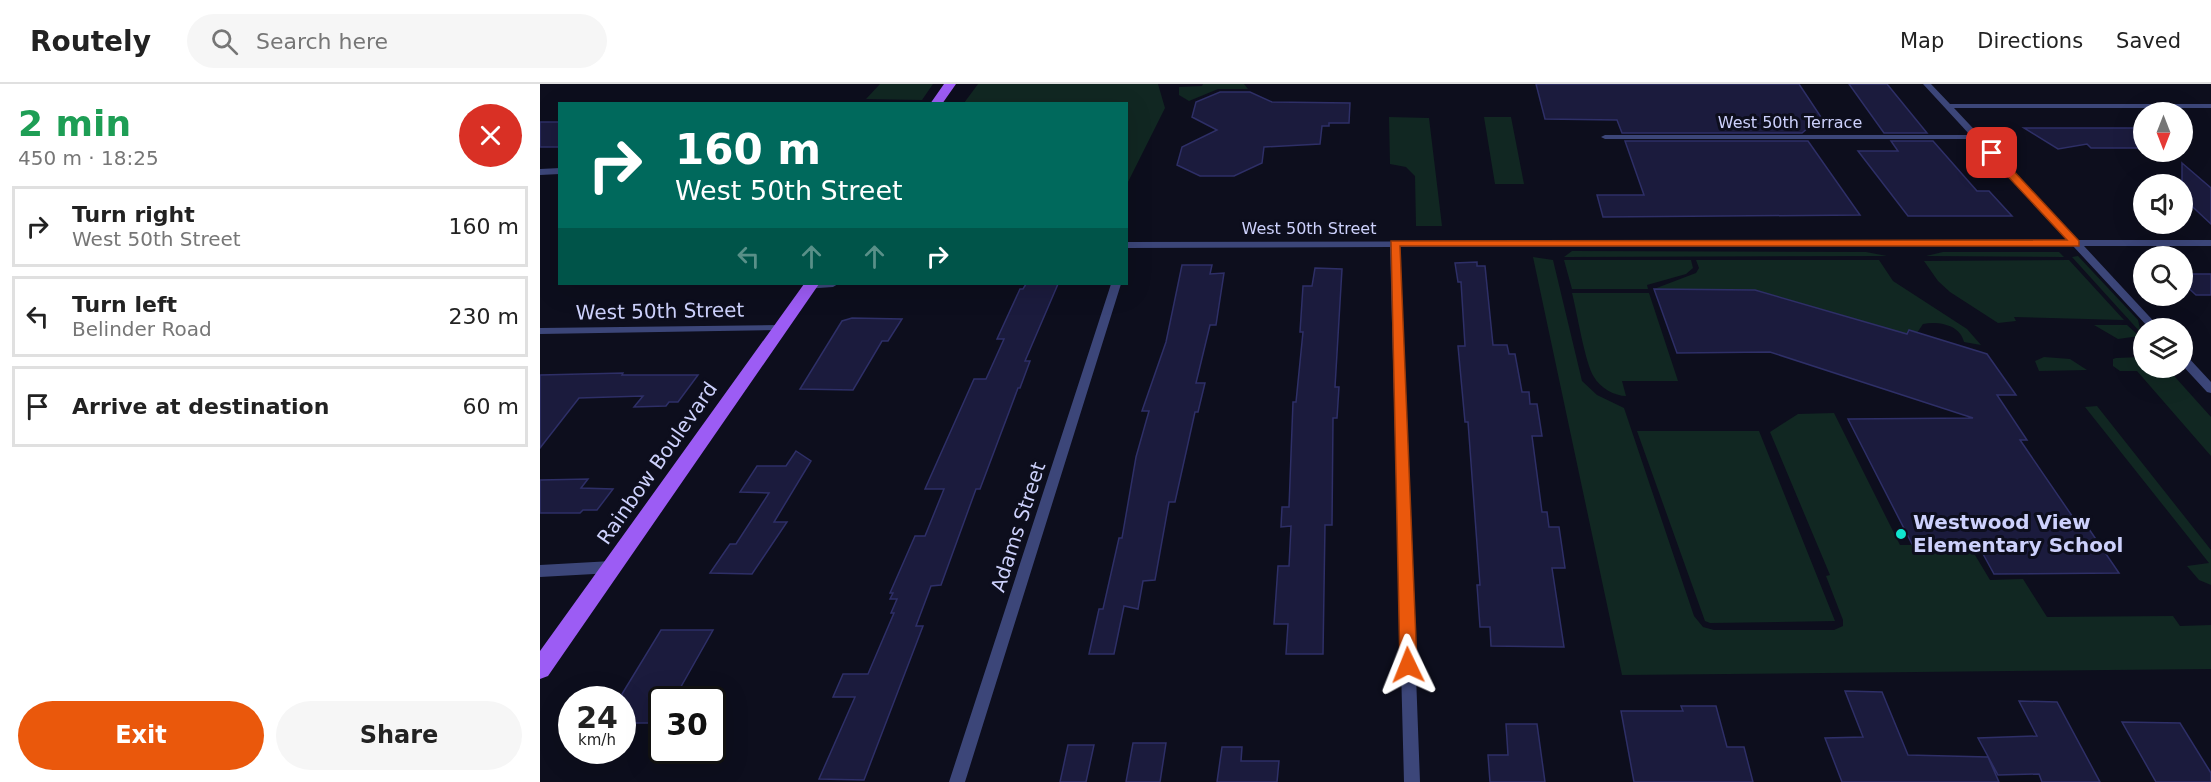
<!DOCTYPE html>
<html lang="en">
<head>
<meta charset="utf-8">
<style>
  body { margin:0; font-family:"DejaVu Sans",sans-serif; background:#f6f6f6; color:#222; height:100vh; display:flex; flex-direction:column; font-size:22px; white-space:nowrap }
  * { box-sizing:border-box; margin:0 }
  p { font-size:20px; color:#767676 }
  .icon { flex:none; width:33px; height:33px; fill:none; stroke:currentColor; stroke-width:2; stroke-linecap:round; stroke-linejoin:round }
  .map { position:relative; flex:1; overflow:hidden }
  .panel { display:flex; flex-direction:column; background:#fff; width:540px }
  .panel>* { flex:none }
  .banner { position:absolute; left:18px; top:18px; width:570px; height:183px; border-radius:0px; box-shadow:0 6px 24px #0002; background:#00695c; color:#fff; overflow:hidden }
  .needle { width:39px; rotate:180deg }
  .tools { position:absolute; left:1593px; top:18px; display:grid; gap:12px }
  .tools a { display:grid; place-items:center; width:60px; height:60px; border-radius:50%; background:#fff; box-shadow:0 6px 24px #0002; font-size:30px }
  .speed { position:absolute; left:18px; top:602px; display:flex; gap:12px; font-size:30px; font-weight:700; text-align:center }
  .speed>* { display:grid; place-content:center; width:78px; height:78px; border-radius:50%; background:#fff; box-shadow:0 6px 24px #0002; line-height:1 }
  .speed small { font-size:15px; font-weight:400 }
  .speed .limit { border:3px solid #111; border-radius:9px; background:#fff; color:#111 }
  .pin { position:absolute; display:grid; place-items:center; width:51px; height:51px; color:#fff; margin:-26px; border-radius:12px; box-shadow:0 3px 9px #0006 }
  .me { position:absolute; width:66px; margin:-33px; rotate:358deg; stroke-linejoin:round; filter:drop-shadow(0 0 4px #0008) }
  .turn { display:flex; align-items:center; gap:21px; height:126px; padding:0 18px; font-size:27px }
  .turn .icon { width:78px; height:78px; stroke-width:2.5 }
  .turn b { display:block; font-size:42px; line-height:51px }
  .lanes { display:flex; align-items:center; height:57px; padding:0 18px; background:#0003; justify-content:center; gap:30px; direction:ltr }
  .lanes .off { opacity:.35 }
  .round { display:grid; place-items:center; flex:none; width:63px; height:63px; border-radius:32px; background:#f6f6f6 }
  .overview { display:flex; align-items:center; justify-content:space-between; height:102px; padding:0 18px }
  h1 { font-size:36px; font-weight:600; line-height:45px; color:#1e9e55 }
  .action { display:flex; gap:12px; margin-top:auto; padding:12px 18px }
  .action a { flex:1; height:69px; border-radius:36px; background:#ea580c; color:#fff; font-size:24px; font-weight:600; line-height:69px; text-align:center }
  .action a+a { background:#f6f6f6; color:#222 }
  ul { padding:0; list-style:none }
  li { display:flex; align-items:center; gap:18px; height:81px; margin:0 12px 9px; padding:0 6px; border:3px solid #e0e0e0; border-radius:0px }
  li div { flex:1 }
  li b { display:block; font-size:22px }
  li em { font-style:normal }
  header { display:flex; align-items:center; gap:36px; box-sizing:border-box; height:84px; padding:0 30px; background:#fff; border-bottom:2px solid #e0e0e0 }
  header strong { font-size:28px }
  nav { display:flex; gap:33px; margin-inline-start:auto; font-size:21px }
  .search { width:420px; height:54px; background:#f6f6f6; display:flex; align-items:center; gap:15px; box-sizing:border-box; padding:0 21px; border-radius:33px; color:#767676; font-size:22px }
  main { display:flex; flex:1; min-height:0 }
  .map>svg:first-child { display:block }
  .green { fill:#112722 }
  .building { fill:#1b1b3d; stroke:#2e2f67; stroke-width:1.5 }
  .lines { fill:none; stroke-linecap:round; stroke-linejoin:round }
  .street { fill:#3c4679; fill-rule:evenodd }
  .primary { fill:#9c5cf4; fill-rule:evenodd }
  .route { fill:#ea580c; stroke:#983908; stroke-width:1.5 }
  .poi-dot { fill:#10e5cf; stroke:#0d0e1d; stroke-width:2 }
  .labels { text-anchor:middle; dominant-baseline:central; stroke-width:6; stroke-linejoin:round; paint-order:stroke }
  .far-street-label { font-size:16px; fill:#cdd1fc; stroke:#0d0e1d }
  .street-label { font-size:20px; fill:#cdd1fc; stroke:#0d0e1d }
  .poi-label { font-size:20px; font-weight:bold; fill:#cdd1fc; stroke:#0d0e1d; text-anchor:start }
</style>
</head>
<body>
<header>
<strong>Routely</strong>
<div class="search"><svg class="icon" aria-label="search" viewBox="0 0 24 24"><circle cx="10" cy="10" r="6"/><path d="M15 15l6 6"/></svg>Search here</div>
<nav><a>Map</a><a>Directions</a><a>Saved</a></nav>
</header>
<main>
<section class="panel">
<div class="overview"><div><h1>2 min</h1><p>450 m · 18:25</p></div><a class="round" style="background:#d93025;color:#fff"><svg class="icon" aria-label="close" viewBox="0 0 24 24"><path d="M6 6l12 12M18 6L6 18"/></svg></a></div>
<ul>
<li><svg class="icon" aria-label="right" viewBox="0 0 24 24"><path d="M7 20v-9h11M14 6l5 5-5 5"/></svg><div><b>Turn right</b><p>West 50th Street</p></div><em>160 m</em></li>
<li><svg class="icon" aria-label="left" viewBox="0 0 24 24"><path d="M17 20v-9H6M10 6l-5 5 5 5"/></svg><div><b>Turn left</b><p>Belinder Road</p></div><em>230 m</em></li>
<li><svg class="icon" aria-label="arrive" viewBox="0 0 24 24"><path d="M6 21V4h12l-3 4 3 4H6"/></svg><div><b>Arrive at destination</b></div><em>60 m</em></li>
</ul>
<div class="action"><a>Exit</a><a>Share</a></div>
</section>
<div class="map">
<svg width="1671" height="698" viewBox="0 0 1671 698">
  <rect width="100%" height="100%" fill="#0d0e1d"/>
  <path class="green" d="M 340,0 L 393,0 L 382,16 L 326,15 Z
    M 438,0 L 618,0 L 625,24 L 587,100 L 586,20 L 424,19 Z
    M 663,0 L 704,0 L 708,5 L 678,5 L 649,17 L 639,11 L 639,3 L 662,2 Z
    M 849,33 L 889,34 L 902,142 L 876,142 L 875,92 L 866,83 L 850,80 Z
    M 944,33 L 971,33 L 984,100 L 955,100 Z
    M 1032,167 L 1326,168 L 1347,172 L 1024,173 Z
    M 1403,168 L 1519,168 L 1524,173 L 1386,172 Z
    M 1538,172 L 1598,236 L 1601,249 L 1532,173 Z
    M 993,173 L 1013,176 L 1042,297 L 1057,311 L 1084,324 L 1154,532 L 1163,543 L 1174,546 L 1294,546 L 1303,542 L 1303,536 L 1286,492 L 1290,491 L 1230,348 L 1258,330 L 1294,329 L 1360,461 L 1429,461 L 1450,496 L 1483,495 L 1507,533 L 1633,532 L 1640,542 L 1671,541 L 1671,585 L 1082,591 Z
    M 1024,176 L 1151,176 L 1153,184 L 1146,190 L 1107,201 L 1108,205 L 1032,205 Z
    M 1156,176 L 1339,176 L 1353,197 L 1427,245 L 1441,261 L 1424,258 C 1420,241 1399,237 1383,240 L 1377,249 L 1367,250 L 1215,206 L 1114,205 L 1156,189 L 1159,184 Z
    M 1529,176 L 1584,236 L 1474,233 L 1476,237 L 1458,239 L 1410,208 L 1398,197 L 1384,177 Z
    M 1032,209 L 1109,209 L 1138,297 L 1082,297 L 1086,312 C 1075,312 1060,304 1054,293 C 1045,279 1037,228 1032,209 Z
    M 1554,241 L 1587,241 L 1599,252 L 1578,255 Z
    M 1504,273 L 1530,275 L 1547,286 L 1499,287 L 1495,277 Z
    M 1603,273 L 1604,284 L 1627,284 L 1671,333 L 1671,372 L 1597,287 L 1580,287 L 1573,282 L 1573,275 L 1576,274 Z
    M 1557,322 L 1671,466 L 1671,501 L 1659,496 L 1647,482 L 1669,479 L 1545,323 Z
    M 1097,347 L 1219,347 L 1295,537 L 1170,539 L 1165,537 Z"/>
  <path class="building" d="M 996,0 L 1259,0 L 1281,33 L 1262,49 L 1082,49 L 1077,36 L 1005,35 Z
    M 1309,0 L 1347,0 L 1387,49 L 1344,49 Z
    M 680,8 L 710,8 L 732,18 L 810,19 L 809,39 L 789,39 L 789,42 L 782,42 L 780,60 L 724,63 L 722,79 L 694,92 L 660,92 L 637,81 L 642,63 L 677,46 L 652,33 L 656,18 Z
    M 0,38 L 20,38 L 20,63 L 0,63 Z
    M 1484,44 L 1604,44 L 1604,64 L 1551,64 L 1547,60 L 1518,65 Z
    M 1085,57 L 1268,57 L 1320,131 L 1063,133 L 1057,111 L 1104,111 Z
    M 1351,57 L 1393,57 L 1437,107 L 1449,107 L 1472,132 L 1368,132 L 1318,67 L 1358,67 Z
    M 1642,79 L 1671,104 L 1671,140 L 1642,113 Z
    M 937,178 L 937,182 L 945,182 L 953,261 L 967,261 L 969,270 L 975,270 L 982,308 L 989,308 L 990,320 L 997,320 L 1002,352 L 992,352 L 1002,428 L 1007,428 L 1009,443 L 1019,443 L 1025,484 L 1012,484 L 1024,563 L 951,562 L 950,543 L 940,543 L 937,501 L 940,501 L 928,338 L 925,338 L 918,262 L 925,262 L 921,198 L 918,198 L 915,179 Z
    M 642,181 L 672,181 L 670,190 L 684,189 L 676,241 L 670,241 L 656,299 L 665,299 L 658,328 L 655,328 L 635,418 L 629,418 L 615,496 L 603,497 L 598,525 L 584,522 L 574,570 L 549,570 L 559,525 L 563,525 L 579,454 L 582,454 L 596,373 L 609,327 L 602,327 L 626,258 Z
    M 775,184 L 802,185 L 795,303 L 799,303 L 797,334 L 793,334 L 792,441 L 785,441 L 783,570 L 746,570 L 748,540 L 734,540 L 738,482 L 749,482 L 751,442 L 741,443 L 742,423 L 749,423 L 753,318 L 756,318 L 763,248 L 760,248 L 763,202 L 772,202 Z
    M 1642,190 L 1671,190 L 1671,211 L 1656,211 L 1642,198 Z
    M 486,200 L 518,200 L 485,277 L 490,277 L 480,304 L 478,304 L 440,405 L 436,405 L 401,501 L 391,502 L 376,542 L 383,542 L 324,696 L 279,695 L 315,613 L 293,613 L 303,590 L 328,590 L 354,529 L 351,529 L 357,515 L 350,515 L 353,509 L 350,509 L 375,452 L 385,452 L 404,405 L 385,405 L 434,295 L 446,295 L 464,255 L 457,255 L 480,205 L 483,205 Z
    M 1114,205 L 1215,206 L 1367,250 L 1369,246 L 1447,270 L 1476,311 L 1457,311 L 1487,356 L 1480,356 L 1541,445 L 1549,445 L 1579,489 L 1454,490 L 1437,459 L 1372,460 L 1308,335 L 1433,334 L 1230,268 L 1137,269 Z
    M 312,234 L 362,235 L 348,257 L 342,257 L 313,306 L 260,305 L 302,237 Z
    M 83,289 L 82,291 L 158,291 L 138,318 L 129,318 L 126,322 L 94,323 L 103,312 L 39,314 L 0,364 L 0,291 Z
    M 256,367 L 271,377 L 234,438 L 247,438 L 212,490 L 170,489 L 190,460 L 196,460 L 229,409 L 200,408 L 217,382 L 246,382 Z
    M 48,395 L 41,404 L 73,405 L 57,426 L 43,426 L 40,429 L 0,429 L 0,396 Z
    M 121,546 L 173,546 L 134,615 L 122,615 L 122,639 L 82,639 L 82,610 Z
    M 1305,607 L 1342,608 L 1368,671 L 1448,673 L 1459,698 L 1302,698 L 1285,654 L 1323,653 Z
    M 1479,617 L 1517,618 L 1560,698 L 1502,698 L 1499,690 L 1458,691 L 1438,654 L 1497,652 Z
    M 1141,622 L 1176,622 L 1187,663 L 1204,663 L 1213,698 L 1094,698 L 1081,627 L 1143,627 Z
    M 1582,638 L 1640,639 L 1671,689 L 1671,698 L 1616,698 Z
    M 966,640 L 997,640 L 1005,698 L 950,698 L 948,671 L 968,671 Z
    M 593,659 L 626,659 L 620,698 L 586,698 Z
    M 528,661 L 554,661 L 546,698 L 520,698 Z
    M 682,663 L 702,663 L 701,677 L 739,677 L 737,698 L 677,698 Z"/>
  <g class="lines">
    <path class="street" d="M 1383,0 L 1391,0 L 1410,20 L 1671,20 L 1671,24 L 1414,24 L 1538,156 L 1671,156 L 1671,162 L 1544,162 L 1620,244 L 1609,244 L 1533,162 L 860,163 L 880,698 L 864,698 L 850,163 L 586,164 L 586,158 L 1528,156 L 1434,55 L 1065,55 L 1061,53 L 1065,51 L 1430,51 Z
      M 20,84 L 20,90 L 0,91 L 0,85 Z
      M 268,200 L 298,200 L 293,203 L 264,205 L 264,201 Z
      M 571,200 L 581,200 L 425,698 L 409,698 Z
      M 240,241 L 245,244 L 244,246 L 0,250 L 0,244 Z
      M 1642,270 L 1646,271 L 1671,298 L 1671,309 L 1667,308 L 1642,281 Z
      M 72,477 L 77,479 L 79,483 L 77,487 L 72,489 L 0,493 L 0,481 Z"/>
    <path class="primary" d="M 404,0 L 416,0 L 402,20 L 390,20 Z
      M 264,200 L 279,200 L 8,592 L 0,595 L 0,567 Z"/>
  </g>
  <path class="route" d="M 1448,67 L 1455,67 L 1539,157 L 1539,162 L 860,162 L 877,581 L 874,586 L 868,588 L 862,586 L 860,581 L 851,157 L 1527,156 L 1448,71 Z"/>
  <circle class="poi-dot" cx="1361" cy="450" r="6"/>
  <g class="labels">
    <g class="far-street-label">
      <text x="1250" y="38">West 50th Terrace</text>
      <text x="769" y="144">West 50th Street</text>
    </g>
    <g class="street-label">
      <text transform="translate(120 227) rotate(-1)">West 50th Street</text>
      <text transform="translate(117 379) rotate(-55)">Rainbow Boulevard</text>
      <text transform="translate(478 443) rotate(-72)">Adams Street</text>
    </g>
    <g class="poi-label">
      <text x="1373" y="438">Westwood View<tspan x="1373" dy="23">Elementary School</tspan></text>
    </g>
  </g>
</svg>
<div class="tools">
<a><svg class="needle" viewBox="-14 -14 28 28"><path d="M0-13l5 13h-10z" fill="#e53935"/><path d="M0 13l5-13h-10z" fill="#767676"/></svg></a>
<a><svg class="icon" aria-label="sound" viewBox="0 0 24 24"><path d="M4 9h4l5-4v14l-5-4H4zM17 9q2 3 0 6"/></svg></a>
<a><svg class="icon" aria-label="search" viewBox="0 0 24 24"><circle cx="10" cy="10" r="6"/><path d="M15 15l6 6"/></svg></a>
<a><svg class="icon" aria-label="layers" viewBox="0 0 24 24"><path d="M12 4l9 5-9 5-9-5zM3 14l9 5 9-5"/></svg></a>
</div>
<div class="speed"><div>24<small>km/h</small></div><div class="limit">30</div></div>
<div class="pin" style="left:1452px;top:69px;background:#d93025"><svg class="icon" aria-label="arrive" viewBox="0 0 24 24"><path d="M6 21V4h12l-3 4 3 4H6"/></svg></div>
<svg class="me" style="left:868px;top:581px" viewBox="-20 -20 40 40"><path d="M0-17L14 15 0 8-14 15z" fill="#ea580c" stroke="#fff" stroke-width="4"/></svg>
<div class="banner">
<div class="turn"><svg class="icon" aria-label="right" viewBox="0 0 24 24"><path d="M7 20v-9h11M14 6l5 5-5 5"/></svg><div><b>160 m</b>West 50th Street</div></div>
<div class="lanes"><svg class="icon off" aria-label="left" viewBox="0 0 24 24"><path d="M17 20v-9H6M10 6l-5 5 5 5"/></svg><svg class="icon off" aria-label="ahead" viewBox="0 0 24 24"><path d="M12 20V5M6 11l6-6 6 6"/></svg><svg class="icon off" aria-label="ahead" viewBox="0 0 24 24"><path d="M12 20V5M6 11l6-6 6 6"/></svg><svg class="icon" aria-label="right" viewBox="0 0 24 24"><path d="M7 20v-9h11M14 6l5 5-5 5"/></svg></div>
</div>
</div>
</main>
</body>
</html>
